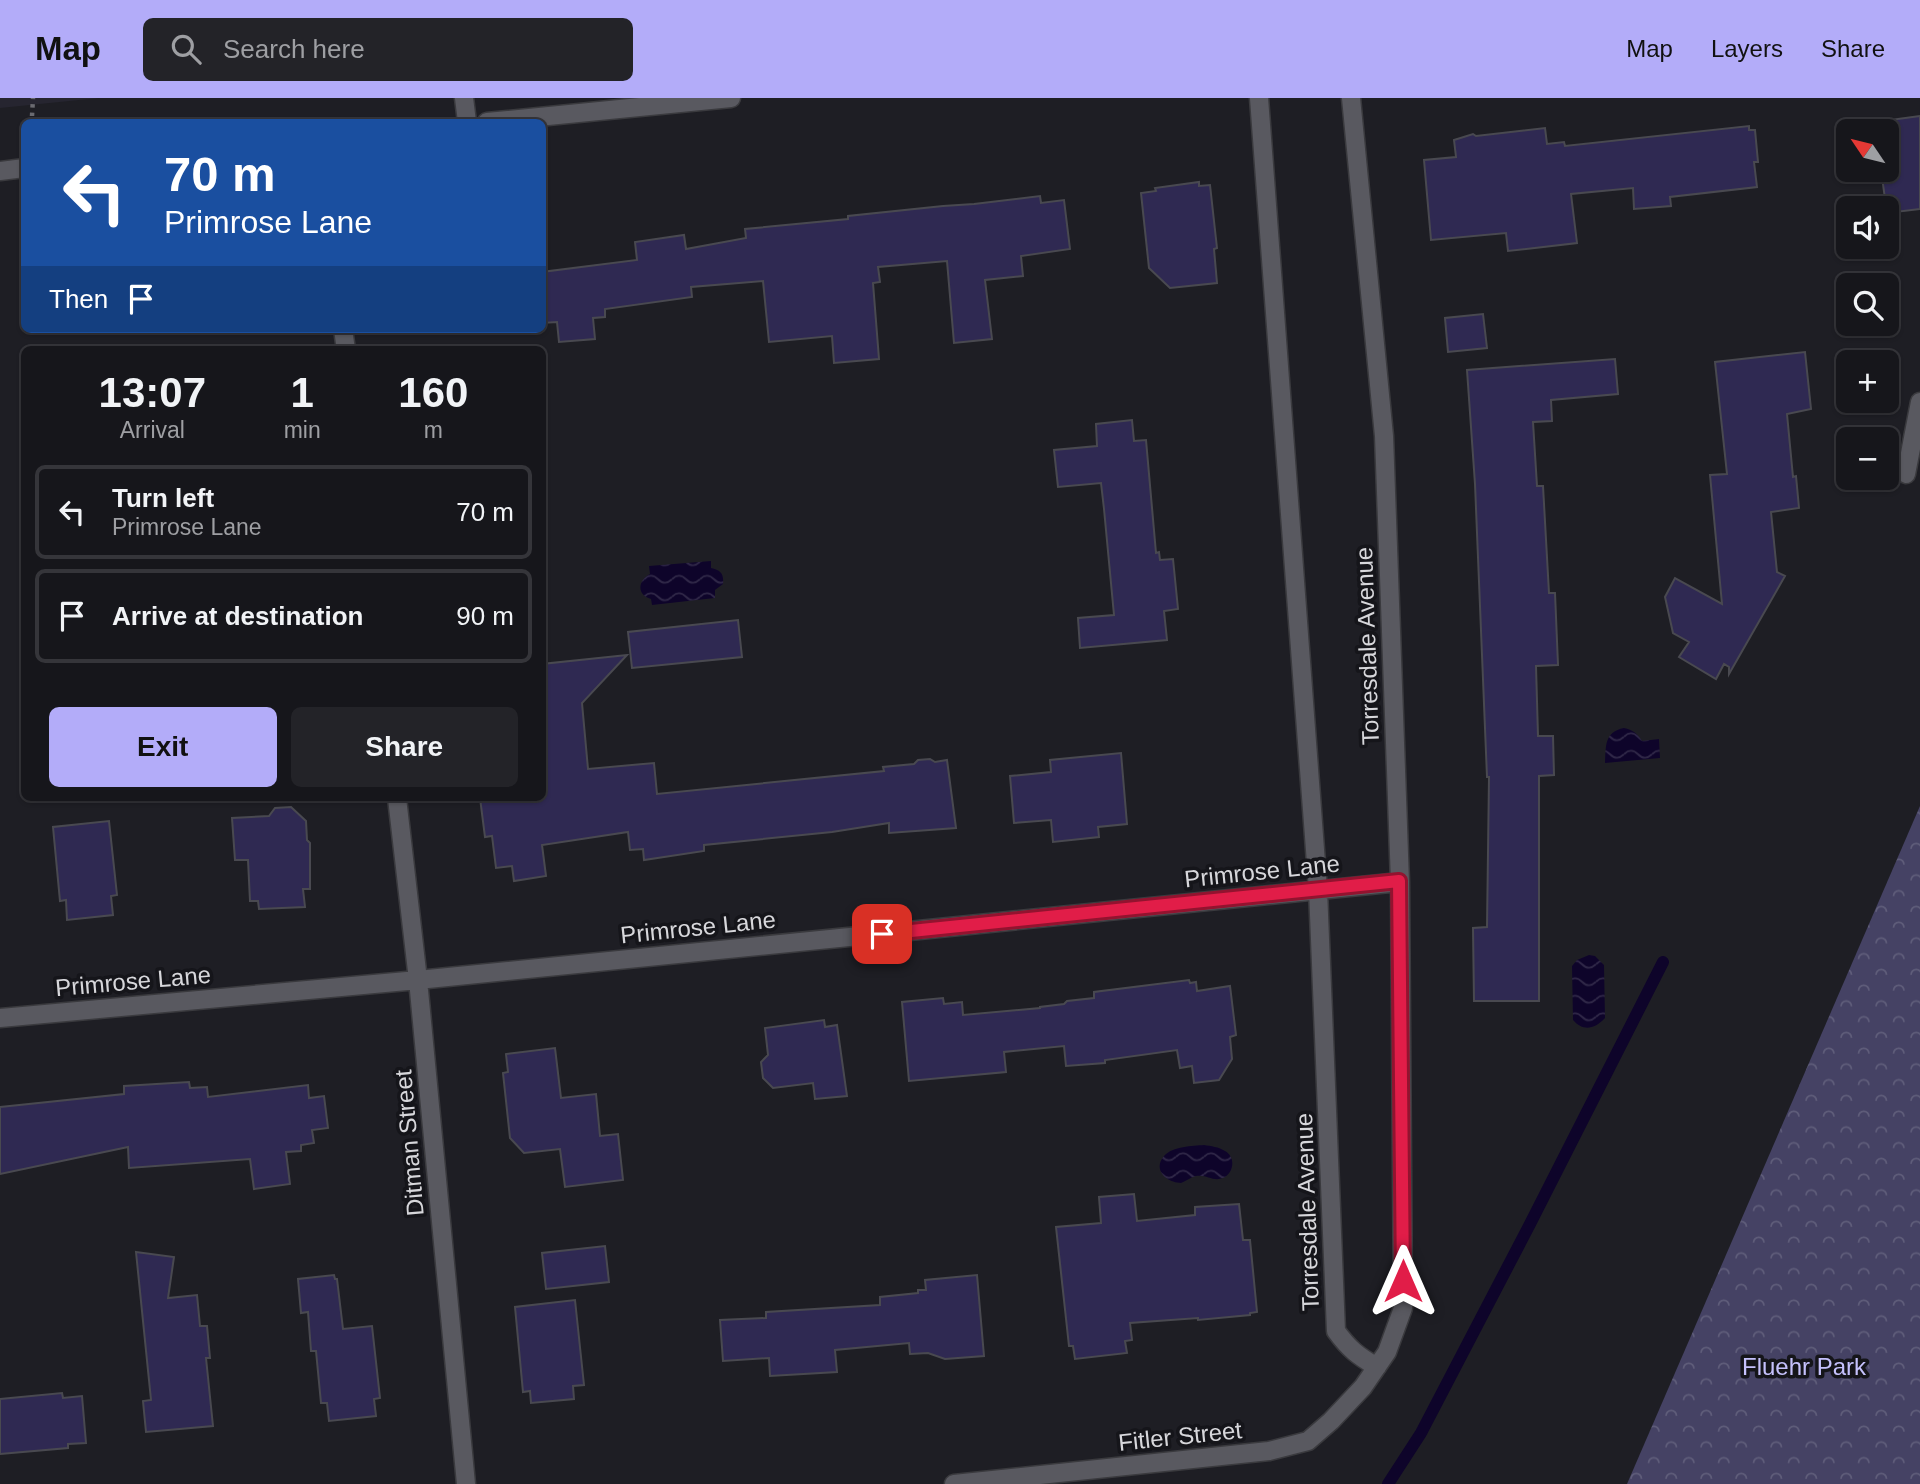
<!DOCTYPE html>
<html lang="en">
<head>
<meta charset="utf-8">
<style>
  body { margin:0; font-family:Helvetica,sans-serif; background:#232328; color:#f1f3f6; height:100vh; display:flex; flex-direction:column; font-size:26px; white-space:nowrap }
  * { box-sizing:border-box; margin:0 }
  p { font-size:23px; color:#9e9fa3 }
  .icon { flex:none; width:38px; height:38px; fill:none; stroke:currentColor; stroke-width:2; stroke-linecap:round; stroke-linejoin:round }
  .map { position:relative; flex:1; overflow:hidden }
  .drawer { position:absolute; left:21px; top:248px; width:525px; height:455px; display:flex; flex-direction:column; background:#16161b; border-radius:10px; box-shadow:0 2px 5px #0004,0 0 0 2px #35353a }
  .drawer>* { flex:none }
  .guide { position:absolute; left:21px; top:21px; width:525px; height:214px; border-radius:10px; box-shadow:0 2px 5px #0004,0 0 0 2px #35353a; background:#1a4fa0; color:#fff; overflow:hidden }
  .needle { width:46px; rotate:305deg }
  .controls { position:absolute; left:1836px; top:21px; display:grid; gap:14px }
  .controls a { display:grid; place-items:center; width:63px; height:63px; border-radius:10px; background:#16161b; box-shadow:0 2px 5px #0004,0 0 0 2px #35353a; font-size:35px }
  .pin { position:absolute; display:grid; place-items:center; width:60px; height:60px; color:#fff; margin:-30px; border-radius:14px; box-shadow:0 4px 10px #0006 }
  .me { position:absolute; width:77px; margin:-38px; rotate:0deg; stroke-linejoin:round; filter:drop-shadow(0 0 5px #0008) }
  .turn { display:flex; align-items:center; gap:24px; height:147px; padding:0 28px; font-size:32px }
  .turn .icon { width:91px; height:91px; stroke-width:2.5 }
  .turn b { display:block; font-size:49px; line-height:60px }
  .then { display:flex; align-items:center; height:66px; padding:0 28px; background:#0003; gap:14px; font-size:26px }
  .eta { display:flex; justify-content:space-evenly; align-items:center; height:119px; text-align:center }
  .eta b { font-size:42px; font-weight:600; line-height:49px }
  .button { display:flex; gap:14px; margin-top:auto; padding:14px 28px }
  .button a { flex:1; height:80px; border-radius:10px; background:#b3acf9; color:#111; font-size:28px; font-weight:600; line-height:80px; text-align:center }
  .button a+a { background:#232328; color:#f1f3f6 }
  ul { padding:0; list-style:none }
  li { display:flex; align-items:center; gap:21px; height:94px; margin:0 14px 10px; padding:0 14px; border:4px solid #35353a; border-radius:10px }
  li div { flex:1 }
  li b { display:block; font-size:26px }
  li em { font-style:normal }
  header { display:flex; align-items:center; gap:42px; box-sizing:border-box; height:98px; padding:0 35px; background:#b3acf9; color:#111 }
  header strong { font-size:33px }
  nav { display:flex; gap:38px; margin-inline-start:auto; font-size:24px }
  .search { width:490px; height:63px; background:#232328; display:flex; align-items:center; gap:18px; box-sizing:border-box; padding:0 24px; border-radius:10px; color:#9e9fa3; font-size:26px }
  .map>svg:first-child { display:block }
  .built { fill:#262530 }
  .forest { fill:url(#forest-crowns) }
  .water { fill:url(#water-waves) }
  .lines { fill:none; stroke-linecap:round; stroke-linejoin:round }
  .stream { stroke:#0e042a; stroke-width:12 }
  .building { fill:#2f2952; stroke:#494950; stroke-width:2 }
  .service-casing { stroke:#3a3a3e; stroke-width:21 }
  .minor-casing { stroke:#3a3a3e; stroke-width:21 }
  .tertiary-casing { stroke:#3a3a3e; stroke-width:21 }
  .path { stroke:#6a6a70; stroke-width:4.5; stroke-dasharray:3.5 5; stroke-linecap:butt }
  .service { stroke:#595960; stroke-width:18 }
  .minor { stroke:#595960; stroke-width:18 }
  .tertiary { stroke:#595960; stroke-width:18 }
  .route-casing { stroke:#92132f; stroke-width:18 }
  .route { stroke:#e11d48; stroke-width:12 }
  .labels { text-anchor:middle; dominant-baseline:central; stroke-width:7; stroke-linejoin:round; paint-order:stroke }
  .street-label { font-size:24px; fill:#d7d7db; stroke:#15151a }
  .park-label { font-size:24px; fill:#c5c1fc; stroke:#15151a }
</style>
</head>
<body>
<header>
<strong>Map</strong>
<div class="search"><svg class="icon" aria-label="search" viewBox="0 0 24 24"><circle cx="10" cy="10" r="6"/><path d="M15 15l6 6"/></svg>Search here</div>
<nav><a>Map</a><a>Layers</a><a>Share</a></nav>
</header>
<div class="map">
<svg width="1920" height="1386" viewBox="0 0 1920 1386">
  <defs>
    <pattern id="forest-crowns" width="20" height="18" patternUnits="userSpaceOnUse" patternTransform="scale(1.75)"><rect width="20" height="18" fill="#454264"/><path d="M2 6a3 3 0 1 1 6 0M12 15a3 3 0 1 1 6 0" fill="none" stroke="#5f5d7a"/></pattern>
    <pattern id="water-waves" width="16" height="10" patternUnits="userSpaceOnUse" patternTransform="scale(1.75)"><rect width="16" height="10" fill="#0e042a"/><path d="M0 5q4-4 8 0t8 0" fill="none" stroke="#302848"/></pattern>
  </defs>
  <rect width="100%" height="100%" fill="#1e1e24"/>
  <path class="built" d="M 0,0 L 99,0 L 0,10 Z"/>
  <path class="forest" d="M 1920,708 L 1920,1386 L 1627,1386 Z"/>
  <path class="water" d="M 711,463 L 711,470 C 721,472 724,476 723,486 L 715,492 L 715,500 L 652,507 L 651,501 C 636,497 638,482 650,476 L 649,468 Z
    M 1624,630 C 1633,632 1637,635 1642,643 L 1659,641 L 1660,660 L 1605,665 C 1606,648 1604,634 1624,630 Z
    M 1589,857 L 1595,858 L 1604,867 L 1605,920 C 1595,931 1583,934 1573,922 L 1572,868 L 1577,862 Z
    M 1204,1047 C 1211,1048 1219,1049 1225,1053 C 1236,1059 1234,1075 1223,1080 C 1213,1084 1206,1076 1196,1078 C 1191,1079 1186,1083 1181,1085 C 1167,1085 1152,1072 1164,1058 C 1173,1048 1192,1048 1204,1047 Z"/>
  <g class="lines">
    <path class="stream" d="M 1388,1386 L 1421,1335 L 1530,1126 L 1663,864"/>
  </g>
  <path class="building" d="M 1920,18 L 1920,111 L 1887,115 L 1881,72 L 1886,72 L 1886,33 L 1876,33 L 1875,24 Z
    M 1749,28 L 1749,32 L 1755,32 L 1758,64 L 1754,64 L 1757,89 L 1670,99 L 1671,108 L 1634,111 L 1633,90 L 1571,96 L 1577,145 L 1508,153 L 1506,135 L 1431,142 L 1424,62 L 1456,59 L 1454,42 L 1473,36 L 1476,38 L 1545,30 L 1547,46 L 1564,44 L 1565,48 Z
    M 1199,84 L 1199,88 L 1210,87 L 1217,150 L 1214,151 L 1217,185 L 1170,190 L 1149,170 L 1141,95 L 1156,93 L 1155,90 Z
    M 1040,98 L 1041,105 L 1064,102 L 1070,151 L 1021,158 L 1023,178 L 985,182 L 992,241 L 954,245 L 947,163 L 878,169 L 880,184 L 873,185 L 879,261 L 834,265 L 832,238 L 769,244 L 763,183 L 691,189 L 692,199 L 605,211 L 605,219 L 593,220 L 595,241 L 559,244 L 557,224 L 542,225 L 542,174 L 637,162 L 635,144 L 684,137 L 686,151 L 746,140 L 745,131 L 848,121 L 848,118 L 943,108 L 974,106 Z
    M 1483,216 L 1487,250 L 1448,254 L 1445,220 Z
    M 1805,254 L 1811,311 L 1787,316 L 1793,379 L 1796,378 L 1799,410 L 1771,414 L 1777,474 L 1785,478 L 1729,576 L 1729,569 L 1724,566 L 1716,581 L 1679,559 L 1689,544 L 1673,535 L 1665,499 L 1675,480 L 1722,506 L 1710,377 L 1727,376 L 1715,264 Z
    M 1615,261 L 1618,296 L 1551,302 L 1552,323 L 1533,324 L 1537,388 L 1543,388 L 1549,495 L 1555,495 L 1558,567 L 1536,568 L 1538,638 L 1553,638 L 1554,677 L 1539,678 L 1539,903 L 1474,903 L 1473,830 L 1487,829 L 1489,679 L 1487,679 L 1475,386 L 1467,272 Z
    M 1132,322 L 1134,343 L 1146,342 L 1156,455 L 1159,454 L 1160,462 L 1173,461 L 1178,511 L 1164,513 L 1167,542 L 1080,550 L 1078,520 L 1114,517 L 1104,411 L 1101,385 L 1058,389 L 1054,352 L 1097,348 L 1096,326 Z
    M 738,522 L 742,559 L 632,570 L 628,534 Z
    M 627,557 L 582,605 L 588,671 L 654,665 L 657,696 L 884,673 L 883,669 L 914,666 L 918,662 L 930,661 L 935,664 L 947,662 L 956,730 L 889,735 L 889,725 L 832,734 L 704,747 L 704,753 L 644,762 L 643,751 L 630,752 L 628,734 L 542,747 L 546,778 L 514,783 L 512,768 L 496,770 L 492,738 L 485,739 L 480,700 L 542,700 L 542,566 Z
    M 1121,655 L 1127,726 L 1098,729 L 1099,739 L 1053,744 L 1051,722 L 1014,725 L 1010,678 L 1051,674 L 1050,662 Z
    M 291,709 L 306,723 L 307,742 L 310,745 L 310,791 L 303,791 L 305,809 L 259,811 L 258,803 L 250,803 L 248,762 L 235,762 L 232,720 L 269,718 L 275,710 Z
    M 109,723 L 117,797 L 111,798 L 113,817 L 67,822 L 66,802 L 60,803 L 53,729 Z
    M 1189,882 L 1190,885 L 1196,884 L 1197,893 L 1230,888 L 1236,937 L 1230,939 L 1232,961 L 1219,982 L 1194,985 L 1192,968 L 1180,970 L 1177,952 L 1105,962 L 1105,965 L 1066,968 L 1064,948 L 1004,954 L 1006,974 L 909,983 L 902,904 L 943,900 L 944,906 L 962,904 L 963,917 L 1040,910 L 1040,909 L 1064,906 L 1067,903 L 1094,900 L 1094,894 Z
    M 824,922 L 825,929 L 837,927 L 847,998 L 815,1001 L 813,985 L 773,990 L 763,980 L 761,964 L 768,957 L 765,930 Z
    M 555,950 L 561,1000 L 596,996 L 600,1038 L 618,1036 L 623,1082 L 565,1089 L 560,1051 L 524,1055 L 510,1040 L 503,975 L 508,974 L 506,956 Z
    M 189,984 L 190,990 L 207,989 L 208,999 L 308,987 L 309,1000 L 324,998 L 328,1030 L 312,1032 L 314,1045 L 301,1047 L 301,1053 L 286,1054 L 290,1086 L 254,1091 L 250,1061 L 129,1070 L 128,1049 L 0,1076 L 0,1009 L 124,996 L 124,988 Z
    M 1134,1096 L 1137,1123 L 1195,1117 L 1195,1109 L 1239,1106 L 1243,1142 L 1250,1142 L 1257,1214 L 1250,1215 L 1250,1217 L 1198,1222 L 1198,1220 L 1130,1225 L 1132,1242 L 1125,1243 L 1127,1255 L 1075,1261 L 1073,1248 L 1069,1248 L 1056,1129 L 1101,1125 L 1099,1099 Z
    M 605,1148 L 609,1184 L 546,1191 L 542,1155 Z
    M 136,1154 L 174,1159 L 168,1200 L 197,1197 L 200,1228 L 207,1228 L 210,1260 L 206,1260 L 213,1328 L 146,1334 L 143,1303 L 151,1302 Z
    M 334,1177 L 335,1181 L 337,1181 L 343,1231 L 372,1228 L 380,1300 L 374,1301 L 376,1318 L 329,1323 L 327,1305 L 321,1305 L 316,1253 L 311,1253 L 308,1214 L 301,1215 L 298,1181 Z
    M 977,1177 L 984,1258 L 945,1261 L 928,1255 L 910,1256 L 909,1245 L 835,1252 L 837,1274 L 770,1278 L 769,1260 L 723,1263 L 720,1222 L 766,1220 L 766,1214 L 880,1207 L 880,1199 L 918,1195 L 918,1192 L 926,1192 L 925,1182 Z
    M 575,1202 L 584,1287 L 573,1288 L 574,1301 L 531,1305 L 530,1293 L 523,1294 L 515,1209 Z
    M 62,1295 L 63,1300 L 82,1298 L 86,1345 L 68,1346 L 68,1350 L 0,1356 L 0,1301 Z"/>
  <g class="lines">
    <g class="service-casing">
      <path id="service" d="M 464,0 L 467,24
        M 1906,376 L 1920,304"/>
    </g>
    <g class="minor-casing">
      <path id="minor" d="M 1259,0 L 1318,792 L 1336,1233 C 1349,1251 1358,1258 1377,1269
        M 343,231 L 346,252
        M 397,700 L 418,882 L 466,1386
        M 0,920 L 418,882 L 1400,784
        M 954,1386 L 1269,1353 L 1308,1343 L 1331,1323 L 1363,1289 L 1387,1254 L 1403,1210 L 1400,784 L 1384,338 L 1351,0"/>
    </g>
    <g class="tertiary-casing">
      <path id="tertiary" d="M 487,24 L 731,0
        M 0,73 L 24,70"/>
    </g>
    <path class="path" d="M 32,18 L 33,0"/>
    <use href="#service" class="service"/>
    <use href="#minor" class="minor"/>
    <use href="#tertiary" class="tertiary"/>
  </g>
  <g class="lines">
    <g class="route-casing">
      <path id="route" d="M 882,836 L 1399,783 L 1403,1183"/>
    </g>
    <use href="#route" class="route"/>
  </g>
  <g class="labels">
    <g class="street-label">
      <text transform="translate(1367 548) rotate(-92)">Torresdale Avenue</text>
      <text transform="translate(1262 773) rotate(-6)">Primrose Lane</text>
      <text transform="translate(698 829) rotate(-6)">Primrose Lane</text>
      <text transform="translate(133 883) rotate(-5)">Primrose Lane</text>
      <text transform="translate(409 1045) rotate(-95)">Ditman Street</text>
      <text transform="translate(1307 1114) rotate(-92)">Torresdale Avenue</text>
      <text transform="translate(1180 1338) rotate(-6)">Fitler Street</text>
    </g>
    <g class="park-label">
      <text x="1804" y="1268">Fluehr Park</text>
    </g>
  </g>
</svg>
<div class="controls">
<a><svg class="needle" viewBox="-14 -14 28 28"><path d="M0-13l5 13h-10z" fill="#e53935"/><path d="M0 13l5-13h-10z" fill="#9e9fa3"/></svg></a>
<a><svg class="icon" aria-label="sound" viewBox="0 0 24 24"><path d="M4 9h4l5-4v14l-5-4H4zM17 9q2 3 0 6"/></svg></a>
<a><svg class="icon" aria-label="search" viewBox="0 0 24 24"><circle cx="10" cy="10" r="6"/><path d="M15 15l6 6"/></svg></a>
<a>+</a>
<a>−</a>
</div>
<div class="pin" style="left:882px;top:836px;background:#d93025"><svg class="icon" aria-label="arrive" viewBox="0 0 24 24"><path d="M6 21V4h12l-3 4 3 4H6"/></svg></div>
<svg class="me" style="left:1403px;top:1183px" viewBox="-20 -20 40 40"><path d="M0-17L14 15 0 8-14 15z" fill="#e11d48" stroke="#fff" stroke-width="4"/></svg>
<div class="guide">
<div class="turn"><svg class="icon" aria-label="left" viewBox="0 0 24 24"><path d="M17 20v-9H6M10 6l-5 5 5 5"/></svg><div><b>70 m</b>Primrose Lane</div></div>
<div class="then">Then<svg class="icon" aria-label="arrive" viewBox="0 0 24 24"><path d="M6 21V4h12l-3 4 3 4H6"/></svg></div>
</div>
<section class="drawer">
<div class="eta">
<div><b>13:07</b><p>Arrival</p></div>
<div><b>1</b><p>min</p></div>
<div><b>160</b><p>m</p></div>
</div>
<ul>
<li><svg class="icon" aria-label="left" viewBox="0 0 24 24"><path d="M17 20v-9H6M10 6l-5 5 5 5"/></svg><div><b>Turn left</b><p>Primrose Lane</p></div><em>70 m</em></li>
<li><svg class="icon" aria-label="arrive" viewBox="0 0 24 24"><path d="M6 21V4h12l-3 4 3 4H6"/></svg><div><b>Arrive at destination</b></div><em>90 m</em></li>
</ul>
<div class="button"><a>Exit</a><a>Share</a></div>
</section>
</div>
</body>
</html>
